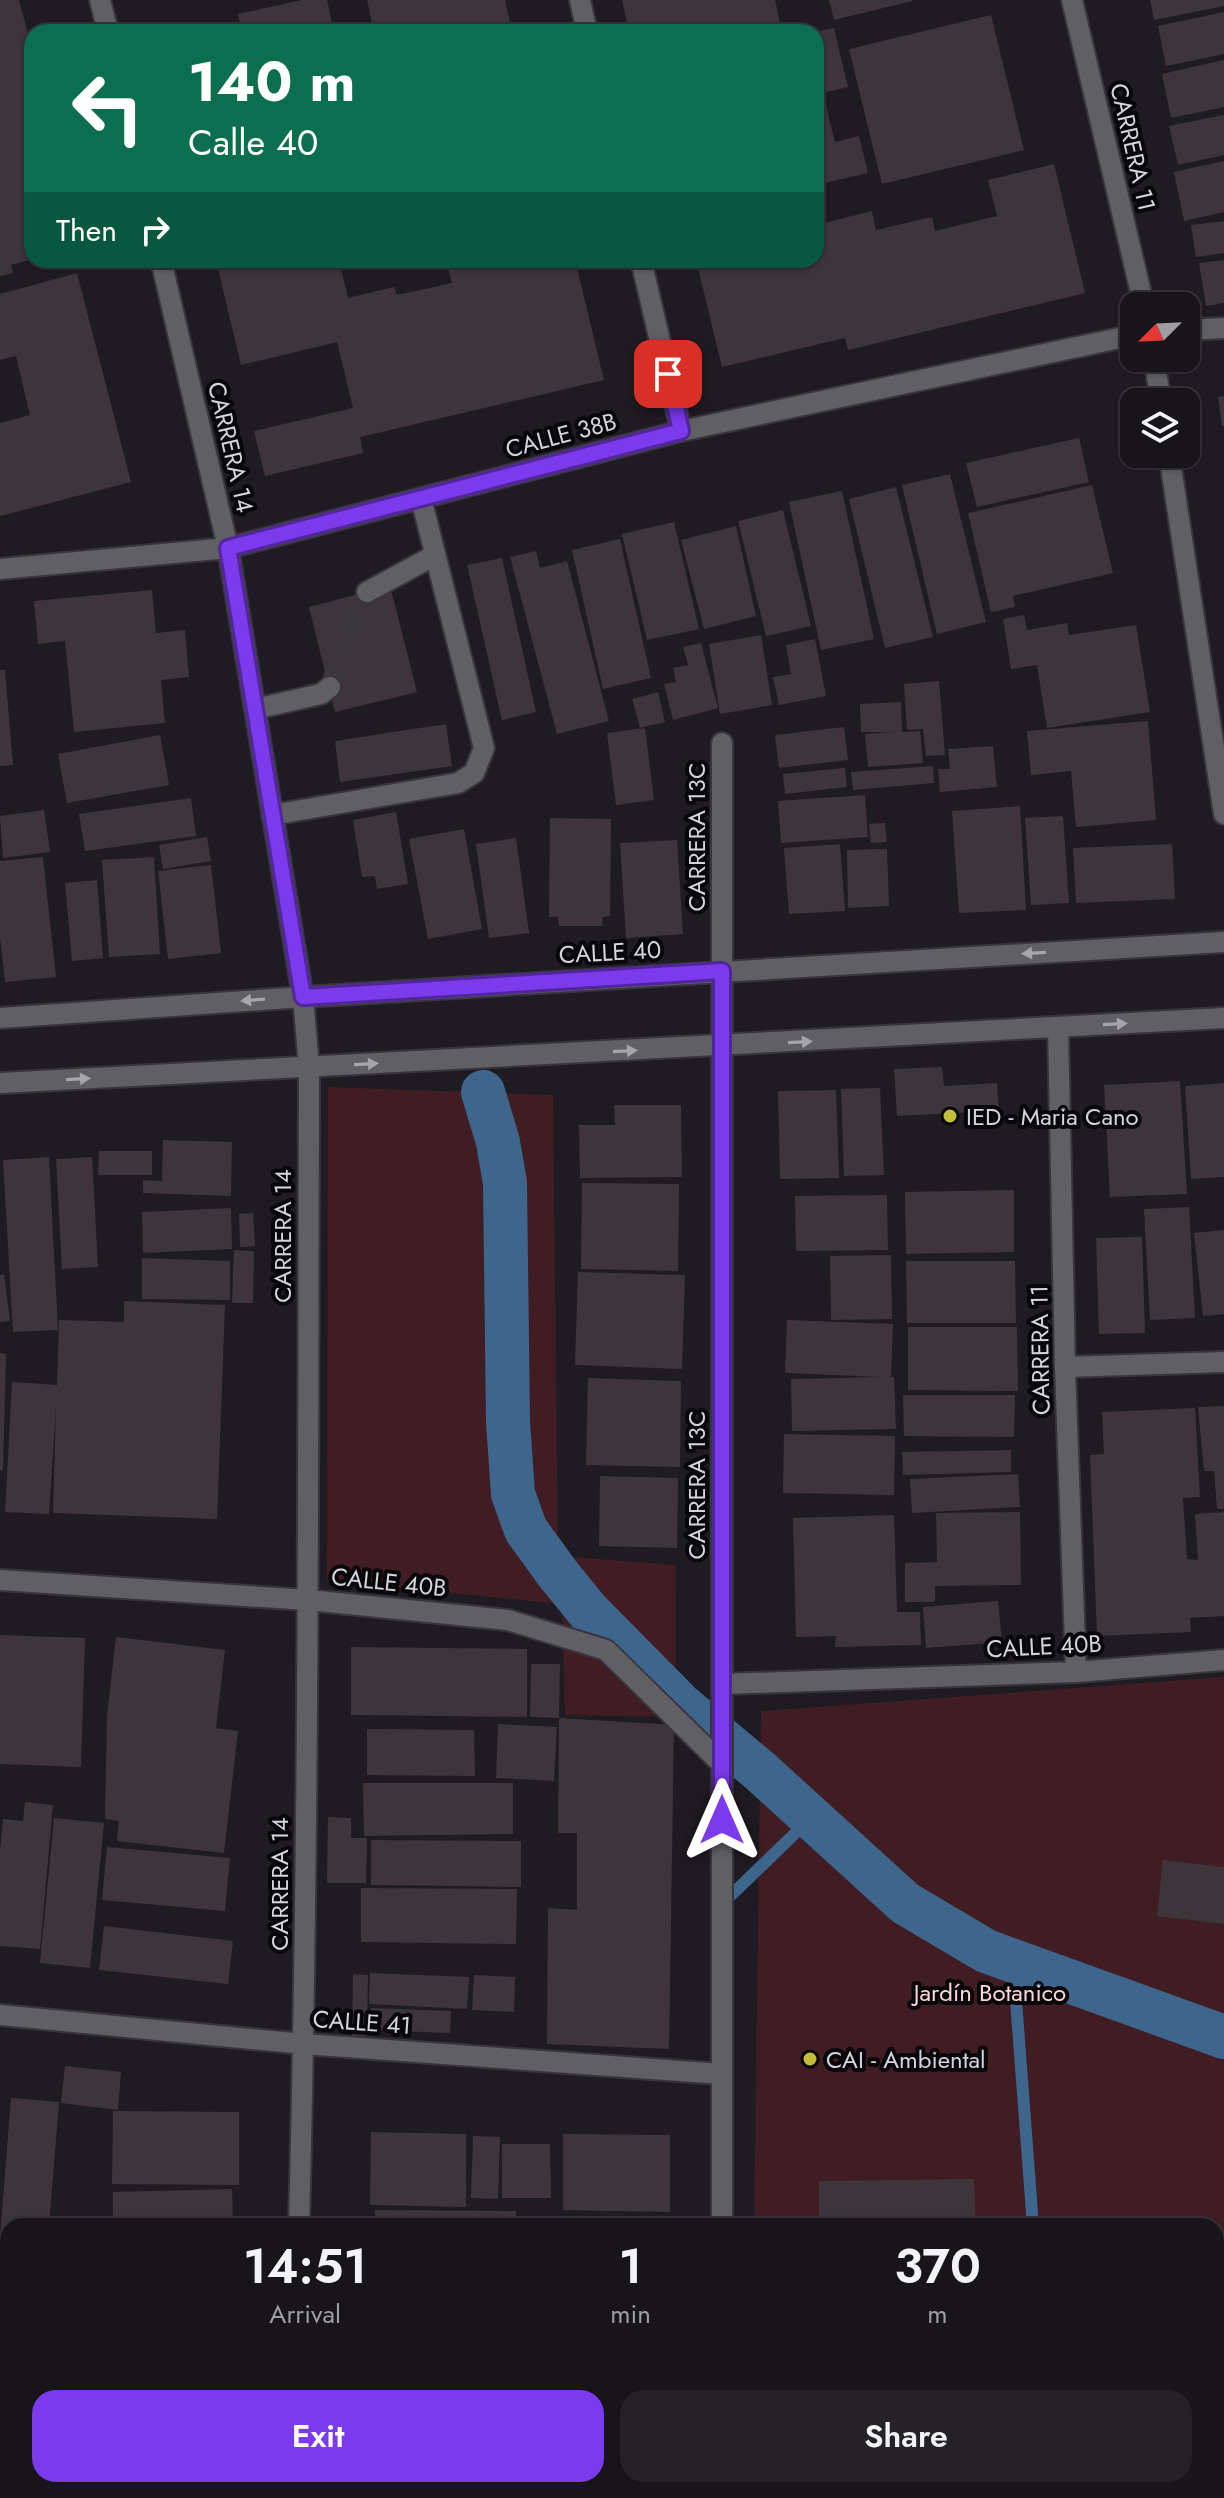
<!DOCTYPE html>
<html lang="en">
<head>
<meta charset="utf-8">
<style>
  body { margin:0; font-family:Jost,sans-serif; background:#242127; color:#f1f3f6; height:100vh; display:flex; flex-direction:column; font-size:30px; white-space:nowrap }
  * { box-sizing:border-box; margin:0 }
  p { font-size:26px; color:#9e9ea2 }
  .icon { flex:none; width:44px; height:44px; fill:none; stroke:currentColor; stroke-width:2; stroke-linecap:round; stroke-linejoin:round }
  .map { position:relative; flex:1; overflow:hidden }
  .details { position:absolute; left:0px; top:2218px; width:1224px; height:280px; display:flex; flex-direction:column; background:#17141a; border-radius:24px 24px 0 0; box-shadow:0 2px 6px #0004,0 0 0 2px #363339 }
  .details>* { flex:none }
  .guide { position:absolute; left:24px; top:24px; width:800px; height:244px; border-radius:24px; box-shadow:0 2px 6px #0004,0 0 0 2px #363339; background:#0b6e4f; color:#fff; overflow:hidden }
  .needle { width:52px; rotate:246deg }
  .tools { position:absolute; left:1120px; top:292px; display:grid; gap:16px }
  .tools a { display:grid; place-items:center; width:80px; height:80px; border-radius:16px; background:#17141a; box-shadow:0 2px 6px #0004,0 0 0 2px #363339; font-size:40px }
  .pin { position:absolute; display:grid; place-items:center; width:68px; height:68px; color:#fff; margin:-34px; border-radius:16px; box-shadow:0 4px 12px #0006 }
  .me { position:absolute; width:88px; margin:-44px; rotate:0deg; stroke-linejoin:round; filter:drop-shadow(0 0 6px #0008) }
  .turn { display:flex; align-items:center; gap:28px; height:168px; padding:0 32px; font-size:36px }
  .turn .icon { width:104px; height:104px; stroke-width:2.5 }
  .turn b { display:block; font-size:56px; line-height:68px }
  .then { display:flex; align-items:center; height:76px; padding:0 32px; background:#0003; gap:16px; font-size:30px }
  .eta { display:flex; justify-content:space-evenly; align-items:center; height:136px; text-align:center }
  .eta b { font-size:48px; font-weight:600; line-height:56px }
  .action { display:flex; gap:16px; margin-top:auto; padding:16px 32px }
  .action a { flex:1; height:92px; border-radius:24px; background:#7c3aed; color:#fff; font-size:32px; font-weight:600; line-height:92px; text-align:center }
  .action a+a { background:#242127; color:#f1f3f6 }
  .map>svg:first-child { display:block }
  .green { fill:#401d22 }
  .lines { fill:none; stroke-linecap:round; stroke-linejoin:round }
  .stream { stroke:#3e668d; stroke-width:12 }
  .canal { stroke:#3e668d; stroke-width:44 }
  .building { fill:#3e353a }
  .minor-tunnel { stroke:#3b373d; stroke-width:20; stroke-dasharray:20 10; stroke-linecap:butt }
  .minor-casing { stroke:#39353c; stroke-width:24 }
  .minor { stroke:#5f5f64; stroke-width:20 }
  .oneway { fill:#a7a5aa }
  .route-casing { stroke:#51269a; stroke-width:20 }
  .route { stroke:#7c3aed; stroke-width:14 }
  .poi-dot { fill:#c6bc3c; stroke:#080709; stroke-width:3 }
  .labels { text-anchor:middle; dominant-baseline:central; stroke-width:8; stroke-linejoin:round; paint-order:stroke }
  .street-label { font-size:24px; fill:#d7d4d9; stroke:#080709 }
  .poi-label { font-size:24px; fill:#d7d4d9; stroke:#080709; text-anchor:start }
  .park-label { font-size:24px; fill:#fed7da; stroke:#080709 }
</style>
</head>
<body>
<div class="map">
<svg width="1224" height="2498" viewBox="0 0 1224 2498">
  <rect width="100%" height="100%" fill="#1f1b22"/>
  <path class="green" d="M 328,1087 L 553,1095 L 558,1556 L 676,1565 L 675,1717 L 565,1715 L 562,1604 L 327,1581 Z
    M 1224,1677 L 1224,2393 L 1216,2392 L 1216,2226 L 754,2226 L 761,1711 Z"/>
  <g class="lines">
    <path class="stream" d="M 722,1904 L 812,1817
      M 1013,1961 L 1033,2226"/>
    <path class="canal" d="M 483,1092 L 498,1142 L 505,1183 L 508,1422 L 513,1494 L 526,1530 L 558,1574 L 588,1611 L 680,1704 L 760,1771 L 905,1903 L 986,1951 L 1224,2037"/>
  </g>
  <path class="building" d="M 0,0 L 19,0 L 32,49 L 32,101 L 27,103 L 32,123 L 32,259 L 11,265 L 13,273 L 0,276 Z
    M 302,0 L 327,0 L 334,32 L 242,32 L 238,14 Z
    M 367,0 L 505,0 L 512,32 L 374,32 Z
    M 622,0 L 775,0 L 782,32 L 629,32 Z
    M 829,0 L 912,0 L 912,1 L 834,20 Z
    M 1150,0 L 1224,0 L 1224,6 L 1154,20 Z
    M 1224,12 L 1224,54 L 1166,66 L 1158,26 Z
    M 991,15 L 1024,150 L 882,184 L 849,49 Z
    M 834,28 L 848,87 L 823,93 L 830,122 L 835,142 L 859,136 L 868,173 L 816,185 L 816,32 Z
    M 1224,60 L 1224,107 L 1171,118 L 1162,74 Z
    M 1224,115 L 1224,155 L 1178,165 L 1169,126 Z
    M 1224,161 L 1224,212 L 1184,221 L 1174,172 Z
    M 1054,164 L 1085,293 L 848,350 L 845,338 L 722,367 L 696,260 L 816,260 L 816,225 L 872,211 L 876,230 L 932,217 L 935,231 L 997,216 L 988,180 Z
    M 1224,221 L 1224,253 L 1196,257 L 1191,225 Z
    M 216,260 L 339,260 L 348,298 L 394,287 L 397,295 L 452,283 L 446,260 L 575,260 L 604,380 L 360,437 L 363,453 L 265,476 L 254,431 L 353,408 L 337,342 L 241,365 Z
    M 1224,260 L 1224,303 L 1206,306 L 1199,263 Z
    M 77,273 L 131,482 L 0,516 L 0,423 L 30,415 L 16,356 L 0,360 L 0,294 Z
    M 1224,396 L 1224,426 L 1222,426 L 1218,397 Z
    M 1079,438 L 1089,482 L 977,507 L 966,463 Z
    M 950,474 L 986,622 L 937,634 L 902,485 Z
    M 1092,485 L 1113,573 L 1013,596 L 1015,607 L 991,612 L 968,513 Z
    M 896,487 L 933,637 L 885,648 L 849,499 Z
    M 842,491 L 874,639 L 821,650 L 789,502 Z
    M 783,510 L 811,626 L 766,636 L 738,521 Z
    M 674,522 L 699,629 L 647,640 L 622,534 Z
    M 736,526 L 756,616 L 704,629 L 681,540 Z
    M 620,539 L 651,678 L 603,689 L 572,550 Z
    M 536,551 L 540,568 L 567,561 L 609,721 L 557,734 L 510,557 Z
    M 502,558 L 536,712 L 502,720 L 467,565 Z
    M 390,586 L 417,692 L 335,712 L 309,607 Z
    M 152,590 L 156,633 L 185,630 L 189,677 L 161,680 L 165,723 L 74,732 L 65,641 L 38,644 L 34,601 Z
    M 1024,615 L 1027,630 L 1067,623 L 1069,635 L 1136,625 L 1150,712 L 1047,728 L 1037,665 L 1011,669 L 1003,619 Z
    M 761,635 L 772,705 L 720,714 L 709,644 Z
    M 815,639 L 826,696 L 779,705 L 773,677 L 791,674 L 786,645 Z
    M 701,643 L 718,708 L 673,720 L 664,684 L 676,682 L 673,668 L 688,665 L 683,647 Z
    M 0,670 L 5,670 L 13,765 L 0,766 Z
    M 939,681 L 945,755 L 926,756 L 923,729 L 907,730 L 904,684 Z
    M 658,692 L 665,722 L 640,728 L 632,699 Z
    M 901,702 L 902,732 L 920,731 L 923,763 L 868,767 L 865,734 L 894,732 L 861,732 L 860,704 Z
    M 1148,721 L 1156,820 L 1076,827 L 1071,771 L 1031,775 L 1027,731 Z
    M 446,724 L 452,766 L 340,782 L 335,741 Z
    M 844,727 L 848,760 L 779,768 L 775,735 Z
    M 645,728 L 654,800 L 616,805 L 607,733 Z
    M 160,735 L 169,785 L 67,803 L 58,754 Z
    M 993,746 L 997,787 L 940,792 L 938,769 L 950,769 L 948,749 Z
    M 933,766 L 934,783 L 853,790 L 851,772 Z
    M 845,768 L 847,787 L 785,794 L 783,774 Z
    M 865,795 L 868,837 L 781,843 L 778,801 Z
    M 191,798 L 196,836 L 85,851 L 79,814 Z
    M 1020,806 L 1026,910 L 959,913 L 952,811 Z
    M 44,810 L 50,852 L 3,858 L 0,816 Z
    M 396,812 L 408,884 L 377,889 L 375,876 L 362,877 L 353,820 Z
    M 1063,816 L 1069,903 L 1031,905 L 1025,818 Z
    M 550,818 L 611,819 L 610,916 L 603,917 L 602,926 L 559,926 L 558,917 L 549,917 Z
    M 885,823 L 887,842 L 871,843 L 869,824 Z
    M 464,829 L 482,929 L 428,939 L 409,839 Z
    M 207,837 L 211,861 L 163,869 L 159,845 Z
    M 516,838 L 529,933 L 489,938 L 476,844 Z
    M 677,840 L 683,934 L 626,938 L 620,843 Z
    M 840,844 L 845,911 L 789,914 L 784,848 Z
    M 1172,844 L 1175,899 L 1076,903 L 1073,848 Z
    M 887,849 L 889,906 L 848,908 L 847,850 Z
    M 43,857 L 56,977 L 5,982 L 0,937 L 0,861 Z
    M 154,857 L 160,954 L 109,957 L 102,860 Z
    M 211,865 L 221,953 L 168,959 L 158,871 Z
    M 97,880 L 103,958 L 72,961 L 65,883 Z
    M 942,1067 L 944,1086 L 997,1083 L 999,1111 L 897,1116 L 894,1069 Z
    M 1180,1081 L 1187,1194 L 1110,1197 L 1104,1085 Z
    M 1224,1083 L 1224,1177 L 1191,1179 L 1185,1086 Z
    M 880,1088 L 884,1175 L 844,1176 L 841,1089 Z
    M 836,1090 L 839,1178 L 780,1179 L 778,1091 Z
    M 614,1105 L 681,1105 L 682,1177 L 580,1178 L 579,1125 L 615,1125 Z
    M 163,1140 L 232,1142 L 231,1196 L 143,1193 L 143,1180 L 162,1181 Z
    M 99,1151 L 152,1151 L 152,1175 L 98,1175 Z
    M 49,1157 L 58,1330 L 13,1332 L 3,1160 Z
    M 92,1157 L 98,1267 L 62,1269 L 56,1159 Z
    M 582,1183 L 679,1184 L 678,1271 L 581,1269 Z
    M 1014,1190 L 1014,1252 L 906,1254 L 905,1192 Z
    M 887,1195 L 888,1250 L 796,1251 L 795,1196 Z
    M 1189,1207 L 1195,1318 L 1150,1320 L 1144,1209 Z
    M 231,1208 L 232,1249 L 143,1253 L 142,1212 Z
    M 253,1213 L 255,1246 L 240,1247 L 239,1214 Z
    M 1224,1230 L 1224,1314 L 1203,1316 L 1194,1233 Z
    M 1142,1237 L 1145,1333 L 1099,1334 L 1096,1238 Z
    M 234,1250 L 254,1251 L 253,1303 L 232,1303 Z
    M 891,1255 L 892,1319 L 831,1320 L 830,1256 Z
    M 142,1258 L 230,1261 L 230,1300 L 142,1299 Z
    M 906,1261 L 1015,1261 L 1016,1323 L 907,1323 Z
    M 578,1272 L 685,1275 L 682,1369 L 575,1365 Z
    M 4,1274 L 10,1321 L 0,1322 L 0,1275 Z
    M 124,1301 L 225,1305 L 217,1519 L 53,1513 L 56,1407 L 49,1514 L 5,1512 L 12,1382 L 57,1385 L 59,1320 L 124,1322 Z
    M 787,1320 L 893,1324 L 891,1377 L 894,1377 L 896,1429 L 792,1431 L 791,1379 L 882,1377 L 785,1373 Z
    M 908,1327 L 1017,1327 L 1018,1391 L 908,1390 Z
    M 0,1353 L 6,1354 L 3,1470 L 0,1470 Z
    M 588,1378 L 681,1381 L 680,1467 L 586,1465 Z
    M 903,1395 L 1015,1395 L 1014,1437 L 904,1436 Z
    M 1224,1406 L 1224,1509 L 1217,1509 L 1214,1471 L 1204,1471 L 1198,1407 Z
    M 1195,1408 L 1200,1497 L 1183,1498 L 1187,1559 L 1198,1560 L 1195,1514 L 1224,1512 L 1224,1616 L 1190,1618 L 1191,1632 L 1097,1636 L 1090,1455 L 1104,1454 L 1102,1412 Z
    M 784,1434 L 895,1436 L 894,1495 L 783,1493 Z
    M 1011,1450 L 1011,1472 L 903,1475 L 902,1452 Z
    M 1018,1474 L 1020,1507 L 912,1513 L 910,1479 Z
    M 600,1476 L 678,1478 L 677,1548 L 599,1546 Z
    M 1020,1512 L 1021,1585 L 935,1586 L 935,1602 L 905,1602 L 905,1563 L 937,1562 L 936,1513 Z
    M 894,1515 L 897,1612 L 920,1612 L 921,1645 L 835,1647 L 836,1636 L 796,1637 L 793,1518 Z
    M 998,1601 L 1002,1642 L 926,1648 L 923,1607 Z
    M 0,1635 L 85,1638 L 81,1767 L 0,1764 Z
    M 116,1637 L 225,1650 L 216,1728 L 238,1731 L 224,1853 L 117,1841 L 119,1821 L 105,1819 L 107,1716 Z
    M 351,1647 L 527,1649 L 527,1717 L 351,1715 Z
    M 531,1664 L 560,1664 L 559,1718 L 530,1717 Z
    M 559,1718 L 674,1725 L 669,2049 L 547,2044 L 548,1908 L 577,1910 L 577,1833 L 558,1833 Z
    M 498,1724 L 557,1727 L 554,1781 L 496,1778 Z
    M 367,1729 L 474,1730 L 475,1776 L 367,1775 Z
    M 363,1783 L 513,1783 L 513,1834 L 364,1836 Z
    M 25,1802 L 53,1805 L 40,1949 L 0,1946 L 0,1851 L 3,1819 L 23,1821 Z
    M 328,1817 L 351,1818 L 351,1838 L 367,1838 L 366,1883 L 327,1883 Z
    M 54,1818 L 104,1823 L 90,1968 L 40,1963 Z
    M 371,1840 L 521,1841 L 521,1887 L 371,1885 Z
    M 107,1847 L 230,1858 L 225,1911 L 102,1900 Z
    M 1163,1860 L 1224,1867 L 1224,1924 L 1157,1916 Z
    M 361,1888 L 517,1889 L 516,1944 L 361,1942 Z
    M 104,1926 L 233,1941 L 228,1984 L 99,1970 Z
    M 370,1973 L 469,1977 L 467,2009 L 369,2004 Z
    M 353,1974 L 368,1975 L 367,2036 L 352,2036 Z
    M 474,1975 L 515,1977 L 514,2012 L 472,2010 Z
    M 371,2008 L 451,2011 L 450,2033 L 371,2030 Z
    M 65,2066 L 121,2072 L 118,2110 L 61,2103 Z
    M 11,2098 L 59,2102 L 49,2226 L 8,2226 L 8,2240 L 0,2237 Z
    M 113,2111 L 239,2112 L 239,2185 L 112,2184 Z
    M 371,2132 L 466,2134 L 466,2207 L 370,2205 Z
    M 563,2134 L 670,2135 L 670,2212 L 563,2210 Z
    M 473,2136 L 500,2137 L 498,2199 L 471,2198 Z
    M 502,2144 L 550,2144 L 551,2198 L 502,2198 Z
    M 974,2179 L 976,2226 L 819,2226 L 819,2181 Z
    M 232,2189 L 233,2226 L 134,2226 L 134,2218 L 113,2218 L 113,2192 Z
    M 375,2210 L 516,2211 L 516,2226 L 375,2226 Z
    M 3,2331 L 6,2471 L 0,2471 L 0,2332 Z
    M 1216,2458 L 1224,2458 L 1224,2498 L 1168,2498 L 1168,2490 L 1216,2490 Z
    M 344,2490 L 533,2490 L 533,2498 L 343,2498 Z
    M 548,2490 L 579,2490 L 579,2498 L 548,2498 Z
    M 587,2490 L 656,2490 L 656,2498 L 586,2498 Z
    M 781,2490 L 862,2490 L 862,2498 L 781,2498 Z
    M 889,2490 L 999,2490 L 1000,2498 L 897,2498 Z
    M 1097,2490 L 1166,2490 L 1166,2498 L 1097,2498 Z"/>
  <g class="lines">
    <path class="minor-tunnel" d="M 330,687 L 350,625 L 367,592"/>
    <g class="minor-casing">
      <path id="minor" d="M 100,0 L 108,32
        M 580,0 L 587,32
        M 1072,0 L 1144,306
        M 161,260 L 228,548 L 303,997 L 309,1067 C 308,1453 309,1840 299,2226
        M 641,260 L 681,431
        M 1186,330 L 1224,328
        M 1154,358 L 1161,402
        M 1169,454 L 1224,814
        M 0,569 L 228,548 L 681,431 L 1134,335
        M 367,592 L 435,555
        M 255,709 L 321,694 L 330,687
        M 272,815 L 458,783 L 474,773 L 484,748 L 421,498
        M 0,1018 L 303,997 L 1224,942
        M 1058,1027 L 1065,1367 L 1076,1672
        M 0,1083 L 1224,1018
        M 1065,1367 L 1224,1362
        M 0,1580 L 308,1600 L 508,1620 L 606,1650 L 722,1764
        M 722,1684 L 1076,1672 L 1224,1660
        M 0,2015 L 304,2044 L 722,2074
        M 722,2226 L 722,743
        M 1216,2414 L 1224,2415
        M 293,2498 L 293,2490
        M 721,2498 L 721,2490
        M 1043,2498 L 1043,2490"/>
    </g>
    <use href="#minor" class="minor"/>
  </g>
  <defs><path id="oneway-solid" d="M-6-.8H1V-3.2L6.5 0L1 3.2V.8H-6Z" transform="scale(2)"/></defs>
  <g class="oneway">
    <use href="#oneway-solid" transform="translate(1034 953) rotate(177)"/>
    <use href="#oneway-solid" transform="translate(253 1000) rotate(176)"/>
    <use href="#oneway-solid" transform="translate(1115 1024) rotate(-3)"/>
    <use href="#oneway-solid" transform="translate(800 1042) rotate(-3)"/>
    <use href="#oneway-solid" transform="translate(625 1051) rotate(-3)"/>
    <use href="#oneway-solid" transform="translate(366 1064) rotate(-3)"/>
    <use href="#oneway-solid" transform="translate(78 1079) rotate(-3)"/>
  </g>
  <g class="lines">
    <g class="route-casing">
      <path id="route" d="M 668,374 L 681,431 L 228,548 L 303,997 L 722,971 L 722,1820"/>
    </g>
    <use href="#route" class="route"/>
  </g>
  <g class="poi-dot">
    <circle cx="950" cy="1116" r="8"/>
    <circle cx="810" cy="2059" r="8"/>
  </g>
  <g class="labels">
    <g class="street-label">
      <text transform="translate(1133 147) rotate(77)">CARRERA 11</text>
      <text transform="translate(561 435) rotate(-15)">CALLE 38B</text>
      <text transform="translate(231 447) rotate(77)">CARRERA 14</text>
      <text transform="translate(696 837) rotate(-90)">CARRERA 13C</text>
      <text transform="translate(610 952) rotate(-3)">CALLE 40</text>
      <text transform="translate(282 1236) rotate(-90)">CARRERA 14</text>
      <text transform="translate(1040 1350) rotate(-91)">CARRERA 11</text>
      <text transform="translate(696 1485) rotate(-90)">CARRERA 13C</text>
      <text transform="translate(389 1582) rotate(6)">CALLE 40B</text>
      <text transform="translate(1044 1646) rotate(-3)">CALLE 40B</text>
      <text transform="translate(279 1884) rotate(-90)">CARRERA 14</text>
      <text transform="translate(362 2022) rotate(4)">CALLE 41</text>
    </g>
    <g class="poi-label">
      <text x="966" y="1116">IED - Maria Cano</text>
      <text x="826" y="2059">CAI - Ambiental</text>
    </g>
    <g class="park-label">
      <text x="990" y="1992">Jardín Botanico</text>
    </g>
  </g>
</svg>
<div class="tools">
<a><svg class="needle" viewBox="-14 -14 28 28"><path d="M0-13l5 13h-10z" fill="#e53935"/><path d="M0 13l5-13h-10z" fill="#9e9ea2"/></svg></a>
<a><svg class="icon" aria-label="layers" viewBox="0 0 24 24"><path d="M12 4l9 5-9 5-9-5zM3 14l9 5 9-5"/></svg></a>
</div>
<div class="pin" style="left:668px;top:374px;background:#d93025"><svg class="icon" aria-label="arrive" viewBox="0 0 24 24"><path d="M6 21V4h12l-3 4 3 4H6"/></svg></div>
<svg class="me" style="left:722px;top:1820px" viewBox="-20 -20 40 40"><path d="M0-17L14 15 0 8-14 15z" fill="#7c3aed" stroke="#fff" stroke-width="4"/></svg>
<div class="guide">
<div class="turn"><svg class="icon" aria-label="left" viewBox="0 0 24 24"><path d="M17 20v-9H6M10 6l-5 5 5 5"/></svg><div><b>140 m</b>Calle 40</div></div>
<div class="then">Then<svg class="icon" aria-label="right" viewBox="0 0 24 24"><path d="M7 20v-9h11M14 6l5 5-5 5"/></svg></div>
</div>
<section class="details">
<div class="eta">
<div><b>14:51</b><p>Arrival</p></div>
<div><b>1</b><p>min</p></div>
<div><b>370</b><p>m</p></div>
</div>
<div class="action"><a>Exit</a><a>Share</a></div>
</section>
</div>
</body>
</html>
